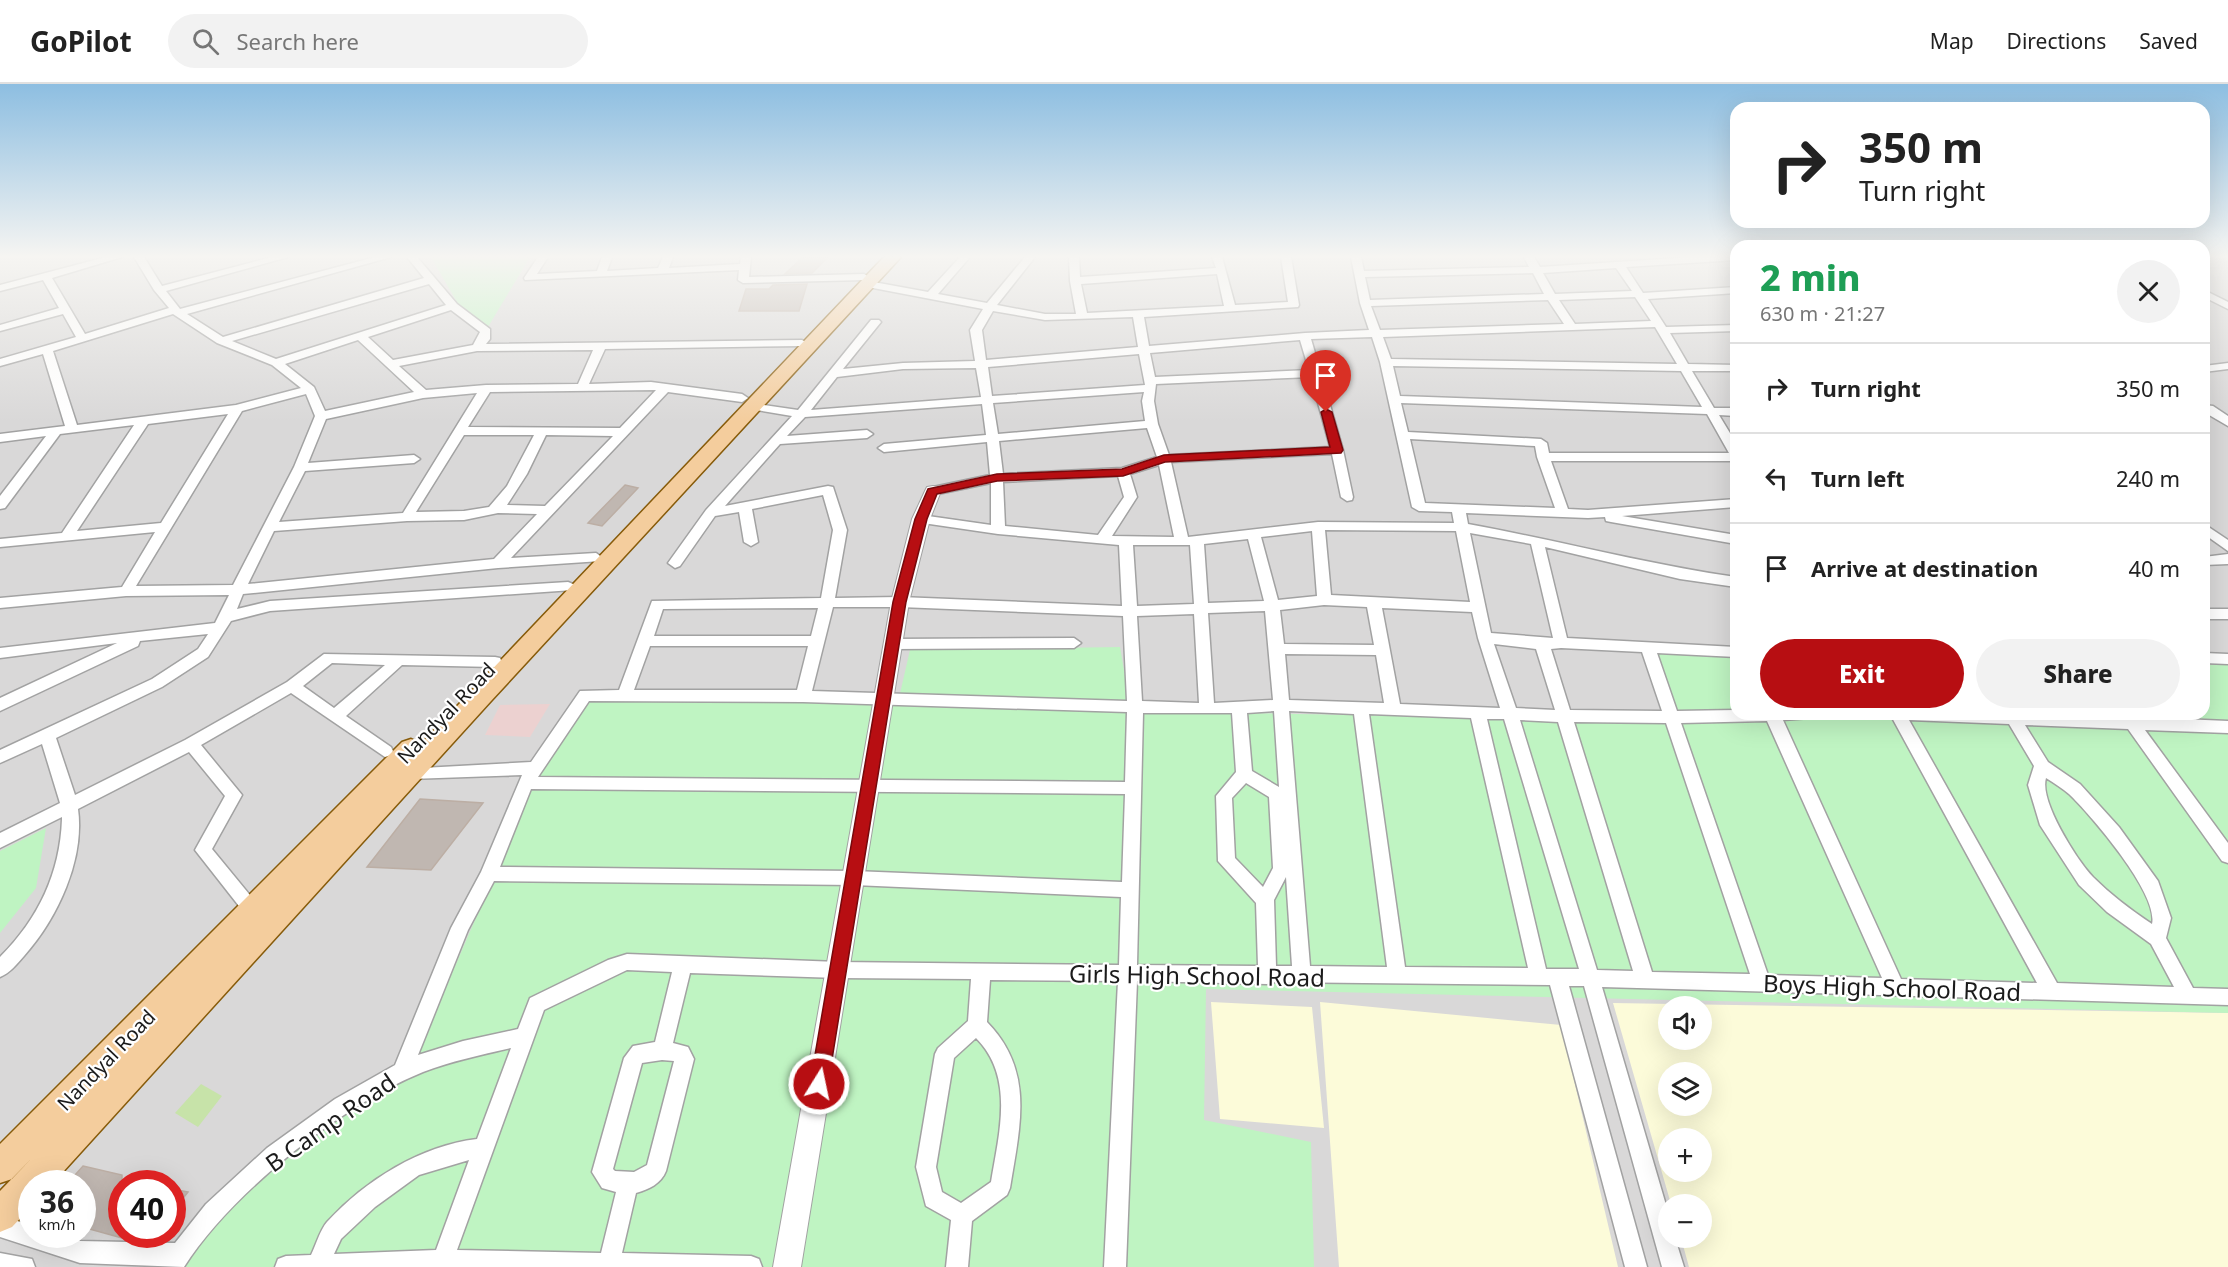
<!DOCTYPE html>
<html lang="en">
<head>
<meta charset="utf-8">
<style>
  body { margin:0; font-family:"Noto Sans",sans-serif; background:#f2f2f2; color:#222; height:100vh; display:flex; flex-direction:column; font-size:22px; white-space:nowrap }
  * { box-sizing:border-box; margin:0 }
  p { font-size:20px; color:#767676 }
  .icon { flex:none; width:33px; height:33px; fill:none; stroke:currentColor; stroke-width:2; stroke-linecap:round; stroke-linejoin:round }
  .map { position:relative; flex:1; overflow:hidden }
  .sheet { position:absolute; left:1730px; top:156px; width:480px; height:480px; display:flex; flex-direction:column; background:#fff; border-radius:18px; box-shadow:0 6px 24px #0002 }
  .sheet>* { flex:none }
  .top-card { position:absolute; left:1730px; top:18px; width:480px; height:126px; border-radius:18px; box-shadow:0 6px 24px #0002; background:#fff; color:#222; overflow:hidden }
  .buttons { position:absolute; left:1658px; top:912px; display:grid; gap:12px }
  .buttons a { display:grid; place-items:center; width:54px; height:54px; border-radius:50%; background:#fff; box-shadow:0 6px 24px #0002; font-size:30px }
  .speed { position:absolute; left:18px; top:1086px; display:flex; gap:12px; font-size:30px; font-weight:700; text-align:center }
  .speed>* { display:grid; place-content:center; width:78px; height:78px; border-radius:50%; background:#fff; box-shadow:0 6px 24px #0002; line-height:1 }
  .speed small { font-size:15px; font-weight:400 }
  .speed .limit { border:9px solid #d22; background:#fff; color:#111 }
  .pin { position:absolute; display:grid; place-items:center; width:51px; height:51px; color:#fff; margin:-62px -26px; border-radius:50% 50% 50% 0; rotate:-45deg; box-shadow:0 0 6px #0007 }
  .pin .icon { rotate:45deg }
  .me { position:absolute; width:66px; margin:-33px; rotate:10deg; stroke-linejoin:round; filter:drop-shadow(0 0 4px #0008) }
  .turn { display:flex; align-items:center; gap:21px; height:126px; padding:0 30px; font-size:27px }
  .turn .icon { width:78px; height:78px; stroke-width:2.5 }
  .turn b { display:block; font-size:42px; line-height:51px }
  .round { display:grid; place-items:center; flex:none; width:63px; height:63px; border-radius:32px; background:#f2f2f2 }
  .head { display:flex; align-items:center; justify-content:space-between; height:102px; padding:0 30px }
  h1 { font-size:36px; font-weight:800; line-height:45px; color:#1e9e55 }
  .button { display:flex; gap:12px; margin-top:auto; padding:12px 30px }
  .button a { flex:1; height:69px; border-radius:36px; background:#b70e12; color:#fff; font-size:24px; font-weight:800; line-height:69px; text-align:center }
  .button a+a { background:#f2f2f2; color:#222 }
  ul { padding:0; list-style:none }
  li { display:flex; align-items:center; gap:18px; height:90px; padding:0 30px; border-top:2px solid #e0e0e0 }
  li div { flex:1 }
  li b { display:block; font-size:22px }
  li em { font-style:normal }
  header { display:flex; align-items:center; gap:36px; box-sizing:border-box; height:84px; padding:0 30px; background:#fff; border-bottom:2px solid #e0e0e0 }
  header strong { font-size:28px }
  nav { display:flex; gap:33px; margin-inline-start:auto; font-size:21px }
  .search { width:420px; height:54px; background:#f2f2f2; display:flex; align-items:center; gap:15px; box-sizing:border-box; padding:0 21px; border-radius:33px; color:#767676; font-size:22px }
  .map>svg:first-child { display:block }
  .residential { fill:#d9d8d8; fill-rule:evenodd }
  .commercial { fill:#ecd1d0 }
  .education { fill:#fcfbd9; fill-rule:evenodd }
  .grass { fill:#c7e3a9 }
  .park { fill:#bff4c2 }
  .building { fill:#c0b7b1; stroke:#bcaea4; stroke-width:1.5 }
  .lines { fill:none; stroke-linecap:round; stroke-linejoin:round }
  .minor-casing { stroke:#a2a2a2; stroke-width:3 }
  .tertiary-casing { stroke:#a2a2a2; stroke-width:2 }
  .primary-casing { stroke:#875b0a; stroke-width:3 }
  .minor { fill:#fff; fill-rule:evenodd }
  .tertiary { fill:#fff; fill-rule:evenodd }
  .primary { fill:#f4cd9d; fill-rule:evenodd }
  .route { fill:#b70e12; stroke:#77090c; stroke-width:1.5 }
  .labels { text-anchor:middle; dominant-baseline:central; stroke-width:4.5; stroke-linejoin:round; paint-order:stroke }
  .street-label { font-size:20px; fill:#1b1b1b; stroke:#fff }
  .near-street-label { font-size:24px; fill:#1b1b1b; stroke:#fff }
</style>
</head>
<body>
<header>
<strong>GoPilot</strong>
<div class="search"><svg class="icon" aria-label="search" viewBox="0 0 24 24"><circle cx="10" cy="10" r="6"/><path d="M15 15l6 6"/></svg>Search here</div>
<nav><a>Map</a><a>Directions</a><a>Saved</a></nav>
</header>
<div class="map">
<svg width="2228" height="1183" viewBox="0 0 2228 1183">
  <rect width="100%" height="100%" fill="#ece8e1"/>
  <path class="residential" d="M 0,173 L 1735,173 L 1736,630 L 2204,630 L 2204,173 L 2228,173 L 2228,1183 L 0,1183 ZM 1668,922 L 1701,922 L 1701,956 L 1668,956 ZM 1668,988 L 1701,988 L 1701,1022 L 1668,1022 ZM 1668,1054 L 1701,1054 L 1701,1088 L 1668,1088 ZM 32,1100 L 82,1100 L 82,1150 L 32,1150 ZM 122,1100 L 172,1100 L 172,1150 L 122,1150 ZM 1668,1120 L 1701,1120 L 1701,1154 L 1668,1154 Z"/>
  <path class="commercial" d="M 550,620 L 530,653 L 485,651 L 500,621 Z"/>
  <path class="education" d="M 1211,918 L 1312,923 L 1324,1044 L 1220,1035 Z
    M 1320,918 L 1561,941 L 1618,1183 L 1339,1183 Z
    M 1613,919 L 2228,929 L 2228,1183 L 1689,1183 L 1681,1154 L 1701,1154 L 1701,1120 L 1671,1120 ZM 1668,922 L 1701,922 L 1701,956 L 1668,956 ZM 1668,988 L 1701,988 L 1701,1022 L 1668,1022 ZM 1668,1054 L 1701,1054 L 1701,1088 L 1668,1088 Z"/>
  <path class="grass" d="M 201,1000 L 222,1012 L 198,1043 L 175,1029 Z"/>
  <path class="park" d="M 431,173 L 530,173 L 488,243 L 458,220 Z
    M 1120,563 L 1131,627 L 1678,637 L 1656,568 L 1735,570 L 1736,630 L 2204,630 L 2204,581 L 2228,581 L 2228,929 L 1206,905 L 1204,1036 L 1311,1058 L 1314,1183 L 180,1183 L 238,1111 L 306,1055 L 406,995 L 498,783 L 531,696 L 587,615 L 898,618 L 910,566 Z
    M 46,744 L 36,804 L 0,849 L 0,767 Z"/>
  <path class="building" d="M 803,173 L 828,173 L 812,189 L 785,190 Z
    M 807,200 L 799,227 L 739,227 L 746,205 L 769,205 L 773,201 Z
    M 625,401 L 638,404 L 602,442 L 588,439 Z
    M 420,715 L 483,719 L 431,786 L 367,783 Z
    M 83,1082 L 122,1091 L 122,1154 L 82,1143 L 82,1100 L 67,1100 Z
    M 172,1105 L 188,1108 L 172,1128 Z"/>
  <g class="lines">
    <g class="minor-casing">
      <path id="minor" d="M 106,173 L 122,173 L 52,194 L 85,250 L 169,224 L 154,206 L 134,173 L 144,173 L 162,202 L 272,173 L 288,173 L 166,207 L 180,225 L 375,173 L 391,173 L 187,230 L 223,253 L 424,194 L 407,173 L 417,173 L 457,220 L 490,245 L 490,255 L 486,260 L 802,256 L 808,259 L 802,262 L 605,265 L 589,300 L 651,298 L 742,310 L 748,314 L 742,318 L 668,308 L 511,474 L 596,469 L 603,474 L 601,477 L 498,484 L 243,510 L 237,525 L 270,517 L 568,498 L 573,500 L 575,503 L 573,506 L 270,527 L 231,537 L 208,573 L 162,603 L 56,654 L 75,711 L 185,656 L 287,598 L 324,570 L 495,573 L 500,574 L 502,578 L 500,582 L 495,583 L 402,581 L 346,632 L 391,663 L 393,667 L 391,671 L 385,673 L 291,609 L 201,661 L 242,711 L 212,765 L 258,821 L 261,826 L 258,831 L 252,834 L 246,831 L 195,766 L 225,712 L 189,668 L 78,725 C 85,776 57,835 24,872 C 17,880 10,889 0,893 L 0,873 C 38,835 60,790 62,735 L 62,733 L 0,764 L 0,749 L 60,719 L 42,660 L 0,679 L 0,666 L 152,595 L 198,565 L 208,550 L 140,557 L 138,562 L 0,627 L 0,614 L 117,559 L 0,574 L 0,564 L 215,539 L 229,511 L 126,512 L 0,524 L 0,514 L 122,503 L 155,448 L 0,463 L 0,455 L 62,449 L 134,341 L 60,350 L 5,424 L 0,425 L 0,412 L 46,352 L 0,358 L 0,350 L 65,342 L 43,270 L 0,282 L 0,275 L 76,253 L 63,230 L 0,247 L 0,241 L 59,224 L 43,196 L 0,207 L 0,201 ZM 429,200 L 446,221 L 276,275 L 232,257 ZM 451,226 L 480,248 L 473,261 L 393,276 L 368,253 ZM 173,230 L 217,259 L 272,281 L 301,304 L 236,321 L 77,341 L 53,267 ZM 358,256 L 414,308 L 325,327 L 314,303 L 285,280 ZM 593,266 L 578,300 L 486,301 L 426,306 L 399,282 L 477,267 ZM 656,306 L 620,344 L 468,343 L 490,308 ZM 477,309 L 403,429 L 279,438 L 305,387 L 414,379 L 420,375 L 414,371 L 308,379 L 326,335 L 423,314 ZM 306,310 L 315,332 L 294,383 L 233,501 L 136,502 L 242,327 ZM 228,330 L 161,439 L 77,447 L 148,340 ZM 464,351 L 534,351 L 507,402 L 489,423 L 464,427 L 416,428 ZM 546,351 L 613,352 L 545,422 L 507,421 L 527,390 ZM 498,429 L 537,430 L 494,475 L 248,500 L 274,447 L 407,437 L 464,436 ZM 332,579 L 385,581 L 334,624 L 303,602 Z
        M 538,173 L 548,173 L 537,190 L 597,187 L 602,173 L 612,173 L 607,187 L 658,184 L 663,173 L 673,173 L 669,184 L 740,180 L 741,173 L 751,173 L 749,193 L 864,190 L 869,193 L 864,196 L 743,199 L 738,196 L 739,186 L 525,196 L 524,194 Z
        M 960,173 L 970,173 L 938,210 L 987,219 L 1025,173 L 1035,173 L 997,221 L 1045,230 L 1076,230 L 1070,197 L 1069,173 L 1079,173 L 1080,193 L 1216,184 L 1212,173 L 1222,173 L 1235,221 L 1288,218 L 1281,173 L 1291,173 L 1299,221 L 1298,223 L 1144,233 L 1149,262 L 1305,249 L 1369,246 L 1360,219 L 1351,173 L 1361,173 L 1364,187 L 1529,183 L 1524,173 L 1534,173 L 1540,183 L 1693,173 L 1736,173 L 1736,176 L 1626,183 L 1643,209 L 1736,203 L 1736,209 L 1648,215 L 1666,243 L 1736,241 L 1736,247 L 1670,249 L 1688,280 L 1736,281 L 1736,287 L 1692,287 L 1714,324 L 1736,324 L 1736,332 L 1719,331 L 1736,359 L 1736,377 L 1551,377 L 1568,425 L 1588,426 L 1736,415 L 1736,423 L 1622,432 L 1736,451 L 1736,460 L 1611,438 L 1606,437 L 1605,433 L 1588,434 L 1466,429 L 1468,440 C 1557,456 1645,480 1736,493 L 1736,503 L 1680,495 L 1545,463 L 1567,554 L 1736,563 L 1736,573 L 1657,569 L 1677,627 L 1736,626 L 1736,630 L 1813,630 L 1810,634 L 1783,636 L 1901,895 L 2037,899 L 1890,630 L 2051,630 L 2122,633 L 2132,630 L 2136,633 L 2228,637 L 2228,649 L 2145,646 L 2228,759 L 2228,779 L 2222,777 L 2128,645 L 2025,641 L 2048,678 L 2080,700 L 2119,743 L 2158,797 L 2171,834 L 2166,854 L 2193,904 L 2228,905 L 2228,921 L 1602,903 L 1668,1128 L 1668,1154 L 1675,1154 L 1684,1183 L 1662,1183 L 1584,902 L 1569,902 L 1647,1183 L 1625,1183 L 1550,901 L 1272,898 L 1267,900 L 1137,897 L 1126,1183 L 1104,1183 L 1118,897 L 990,896 L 987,938 C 1035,987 1020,1042 1010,1104 L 1007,1111 L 972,1137 L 968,1183 L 946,1183 L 951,1136 L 926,1122 L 916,1083 L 935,970 L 938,964 L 968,937 L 971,895 L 838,894 L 690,889 L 673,959 L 688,963 L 694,975 L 666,1087 C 661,1100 649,1105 636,1109 L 622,1169 L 751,1172 L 759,1175 L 762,1183 L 275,1183 L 278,1175 L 286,1172 L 311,1171 C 316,1161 320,1146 327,1138 C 366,1096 420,1062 477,1055 L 511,964 C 481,971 451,977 423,988 C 343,1020 230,1110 184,1183 L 80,1179 L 0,1153 L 0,1131 L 32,1142 L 32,1150 L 59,1150 L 80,1157 L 175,1159 L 206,1120 L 267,1064 L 335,1015 L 395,981 L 451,844 L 481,788 L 522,691 L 410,695 L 404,693 L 402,689 L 404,685 L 531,678 L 580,607 L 619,606 L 652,517 L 821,514 L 833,446 L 823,411 L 752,425 L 758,458 L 751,462 L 744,458 L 739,428 L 715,432 L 680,482 L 675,484 L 668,479 L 706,426 L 792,332 L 750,325 L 750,319 L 798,326 L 871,236 L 879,236 L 881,238 L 843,285 L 903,279 L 975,277 L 970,246 L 983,225 L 868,203 L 863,200 L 868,197 L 928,208 ZM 1616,184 L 1632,207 L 1555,210 L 1543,189 ZM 1533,189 L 1544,210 L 1370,216 L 1365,193 ZM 1217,190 L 1224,222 L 1087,229 L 1081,200 ZM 1635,213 L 1651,237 L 1575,240 L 1559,216 ZM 1548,216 L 1564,240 L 1380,246 L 1371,222 ZM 993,227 L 1045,236 L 1133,233 L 1138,263 L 986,276 L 982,246 ZM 1655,243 L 1677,280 L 1391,275 L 1383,253 ZM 1372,253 L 1380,278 L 1412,423 L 1419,427 L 1452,428 L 1454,439 L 1318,438 L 1188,453 L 1171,378 L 1332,370 L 1341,413 L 1347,417 L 1352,416 L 1353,413 L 1343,366 L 1311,255 ZM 1300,256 L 1309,286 L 1155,293 L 1150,269 ZM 1139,270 L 1145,301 L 992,312 L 988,283 ZM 1393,282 L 1681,287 L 1702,323 L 1400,312 ZM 976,284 L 981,313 L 811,326 L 837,293 L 903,285 ZM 1311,293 L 1330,363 L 1169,371 L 1158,340 L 1154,317 L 1156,300 ZM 1144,308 L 1142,317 L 1145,337 L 998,350 L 993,319 ZM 1401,319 L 1707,330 L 1729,369 L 1549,369 L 1547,359 L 1541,355 L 1408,348 ZM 982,320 L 986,351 L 884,360 L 878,364 L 884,368 L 987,358 L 990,391 L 933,403 L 927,407 L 933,411 L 991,399 L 991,441 L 921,431 L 914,435 L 916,438 L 998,450 L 1119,461 L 1122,522 L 900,513 L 835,514 L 847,446 L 833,403 L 828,402 L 725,422 L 780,360 L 867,354 L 873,350 L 867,346 L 787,352 L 805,333 ZM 1147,344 L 1157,373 L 1122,384 L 1003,390 L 999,357 ZM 1410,355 L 1535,362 L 1537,373 L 1555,424 L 1425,419 ZM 1159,381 L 1174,453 L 1112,452 L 1137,413 L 1130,390 ZM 1118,392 L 1124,413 L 1098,451 L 1005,442 L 1003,398 ZM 1325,446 L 1456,447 L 1470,518 L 1331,511 ZM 1312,447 L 1317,512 L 1278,516 L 1261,453 ZM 1470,449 L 1531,460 L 1553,554 L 1491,549 ZM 1248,455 L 1264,517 L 1208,519 L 1204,460 ZM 1133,461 L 1190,461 L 1194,520 L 1137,522 ZM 1324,521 L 1367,523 L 1374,561 L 1284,560 L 1280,526 ZM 833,523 L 900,523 L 1123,532 L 1127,617 L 812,607 ZM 818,524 L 811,552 L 654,552 L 663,525 ZM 1382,524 L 1472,528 L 1478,554 L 1500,624 L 1400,620 ZM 1265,527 L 1273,616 L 1214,619 L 1208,529 ZM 1194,530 L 1199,619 L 1142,617 L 1137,532 ZM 1494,560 L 1536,565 L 1555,626 L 1516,624 ZM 650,562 L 808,562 L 797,606 L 634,606 ZM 1561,564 L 1642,568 L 1662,627 L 1570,626 L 1551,565 ZM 1285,570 L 1376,571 L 1384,619 L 1289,616 ZM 589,617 L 803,618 L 1127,628 L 1125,698 L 538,693 ZM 1274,627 L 1279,703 L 1252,687 L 1247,629 ZM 1289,627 L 1354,630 L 1387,883 L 1310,882 ZM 1143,629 L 1232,629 L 1236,688 L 1216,712 L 1218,777 L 1256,819 L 1258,882 L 1137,881 ZM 1369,630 L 1471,634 L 1528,884 L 1405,883 ZM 1487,635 L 1504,635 L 1579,885 L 1546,885 ZM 1520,636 L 1558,638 L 1633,887 L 1597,886 ZM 1909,636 L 2009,640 L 2034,682 L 2028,701 L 2040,741 L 2079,801 L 2107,828 L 2151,860 L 2174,903 L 2057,899 ZM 1767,637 L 1882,894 L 1768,891 L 1681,639 ZM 1574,638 L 1666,639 L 1750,890 L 1652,888 ZM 2046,694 C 2054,699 2062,704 2069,710 C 2091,731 2159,810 2152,840 C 2131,826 2111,811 2093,793 C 2077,776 2039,717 2046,694 ZM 1246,699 L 1269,713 L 1273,784 L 1263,803 L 1235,774 L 1232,714 ZM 531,705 L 1125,710 L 1122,798 L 854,787 L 500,783 ZM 1286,793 L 1292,882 L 1276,882 L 1274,816 ZM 494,797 L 854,801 L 1121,813 L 1119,881 L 838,878 L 627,870 L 608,876 L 530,914 L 518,945 L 463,957 L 418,971 L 468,846 ZM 627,886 L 672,888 L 655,958 L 633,962 L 624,974 L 592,1088 L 602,1104 L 616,1108 L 601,1169 L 457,1166 L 544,926 ZM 976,954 C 1015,993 999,1049 991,1098 L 961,1119 L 942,1108 L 936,1083 L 954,974 ZM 662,976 L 674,977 L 647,1081 L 634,1088 L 615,1087 L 613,1085 L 642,979 ZM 469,1076 L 436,1166 L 334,1170 L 341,1155 L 375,1123 L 419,1091 Z
        M 2204,206 L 2228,218 L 2228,225 L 2204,213 Z
        M 2228,279 L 2228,285 L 2204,288 L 2204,282 Z
        M 2204,321 L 2213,322 L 2228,332 L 2228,342 L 2204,328 Z
        M 2204,440 L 2228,456 L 2228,467 L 2204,450 Z
        M 2228,470 L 2228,480 L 2204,481 L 2204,473 Z
        M 2204,525 L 2228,525 L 2228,535 L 2204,535 Z
        M 1074,554 L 1081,559 L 1074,564 L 894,565 L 887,560 L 894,555 Z
        M 2204,569 L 2228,570 L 2228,580 L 2204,579 Z
        M 0,1169 L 32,1175 L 35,1183 L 0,1183 Z"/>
    </g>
    <g class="tertiary-casing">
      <path id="tertiary" d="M 933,402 L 939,403 L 941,407 L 930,435 L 909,518 L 801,1183 L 773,1183 L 891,518 L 912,435 L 925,407 L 927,403 Z"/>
    </g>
    <g class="primary-casing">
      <path id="primary" d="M 884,173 L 901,173 L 491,617 L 52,1100 L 32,1100 L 32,1122 L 12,1143 L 0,1148 L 0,1107 L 31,1075 L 12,1095 L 0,1099 L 0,1060 L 402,658 L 411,655 L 421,660 Z"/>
    </g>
    <use href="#minor" class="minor"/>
    <use href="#tertiary" class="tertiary"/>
    <use href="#primary" class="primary"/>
  </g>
  <linearGradient id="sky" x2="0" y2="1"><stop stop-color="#8dbee1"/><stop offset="0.51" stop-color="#f6f5f2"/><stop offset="1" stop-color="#f6f5f2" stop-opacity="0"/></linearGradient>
  <rect width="2228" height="338" fill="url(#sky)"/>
  <path class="route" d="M 1326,325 L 1332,328 L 1343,366 L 1341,369 L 1165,378 L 1123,392 L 997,397 L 937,410 L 927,435 L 906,518 L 828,1000 L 825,1006 L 819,1009 L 812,1006 L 810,1000 L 893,518 L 915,435 L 928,405 L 997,390 L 1122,385 L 1164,371 L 1330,363 L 1321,328 Z"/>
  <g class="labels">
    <g class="street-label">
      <text transform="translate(446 629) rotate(-46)">Nandyal Road</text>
      <text transform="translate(106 976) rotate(-46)">Nandyal Road</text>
    </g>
    <g class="near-street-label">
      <text transform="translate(1197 891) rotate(1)">Girls High School Road</text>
      <text transform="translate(1892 903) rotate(2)">Boys High School Road</text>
      <text transform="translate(330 1038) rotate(-35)">B Camp Road</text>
    </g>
  </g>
</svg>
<div class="buttons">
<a><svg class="icon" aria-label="sound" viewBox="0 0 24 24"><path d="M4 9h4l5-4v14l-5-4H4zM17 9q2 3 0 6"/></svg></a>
<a><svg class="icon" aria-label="layers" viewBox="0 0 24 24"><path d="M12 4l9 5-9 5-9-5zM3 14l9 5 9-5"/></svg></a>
<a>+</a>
<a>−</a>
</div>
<div class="speed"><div>36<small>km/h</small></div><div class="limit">40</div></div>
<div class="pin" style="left:1326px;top:328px;background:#d93025"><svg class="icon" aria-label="arrive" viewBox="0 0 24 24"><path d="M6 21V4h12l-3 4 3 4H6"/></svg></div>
<svg class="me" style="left:819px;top:1000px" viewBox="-20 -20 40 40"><circle r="17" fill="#b70e12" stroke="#fff" stroke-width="3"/><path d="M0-11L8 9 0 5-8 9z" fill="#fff"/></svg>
<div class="top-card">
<div class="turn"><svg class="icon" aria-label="right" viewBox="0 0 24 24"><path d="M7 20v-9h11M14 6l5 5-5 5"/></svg><div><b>350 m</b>Turn right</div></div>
</div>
<section class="sheet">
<div class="head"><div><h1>2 min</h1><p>630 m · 21:27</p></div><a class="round"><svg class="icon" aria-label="close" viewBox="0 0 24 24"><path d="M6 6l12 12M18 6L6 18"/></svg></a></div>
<ul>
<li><svg class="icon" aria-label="right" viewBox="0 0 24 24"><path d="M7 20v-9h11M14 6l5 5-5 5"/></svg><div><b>Turn right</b></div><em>350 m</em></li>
<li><svg class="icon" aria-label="left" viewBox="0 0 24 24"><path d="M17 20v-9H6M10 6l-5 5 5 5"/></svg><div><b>Turn left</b></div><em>240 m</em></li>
<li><svg class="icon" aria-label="arrive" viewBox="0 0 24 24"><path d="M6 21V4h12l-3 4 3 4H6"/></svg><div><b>Arrive at destination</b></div><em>40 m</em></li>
</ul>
<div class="button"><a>Exit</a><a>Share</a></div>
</section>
</div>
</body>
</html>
